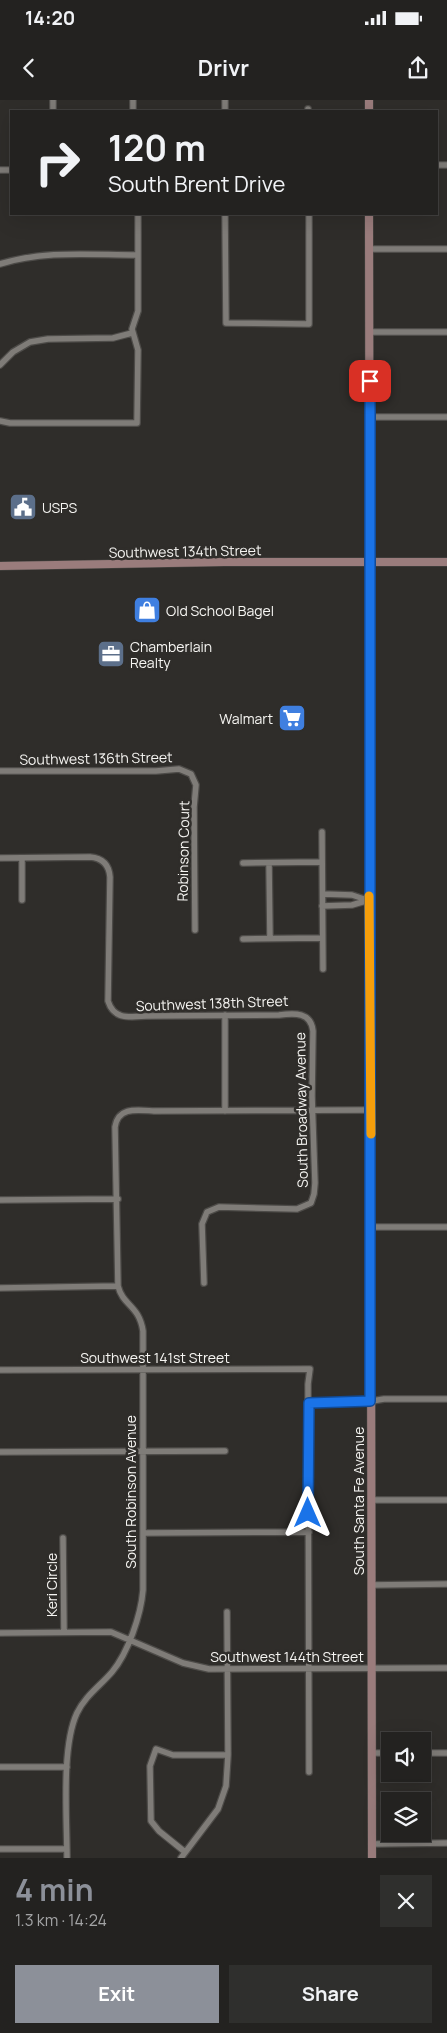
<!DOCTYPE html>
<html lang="en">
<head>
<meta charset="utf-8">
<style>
  body { margin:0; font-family:Manrope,sans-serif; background:#2f2f2d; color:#f1f3f6; height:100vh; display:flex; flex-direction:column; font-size:19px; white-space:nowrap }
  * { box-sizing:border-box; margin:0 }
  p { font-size:16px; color:#a3a4a5 }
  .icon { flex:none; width:28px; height:28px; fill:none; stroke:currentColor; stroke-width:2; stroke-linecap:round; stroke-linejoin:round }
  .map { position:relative; height:1758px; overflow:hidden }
  .side { display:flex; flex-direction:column; background:#232220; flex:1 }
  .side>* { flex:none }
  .top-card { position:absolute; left:10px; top:10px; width:428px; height:105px; border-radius:0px; box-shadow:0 5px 20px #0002,0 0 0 1px #403f3e; background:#232220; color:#f1f3f6; overflow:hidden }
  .buttons { position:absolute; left:381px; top:1632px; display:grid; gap:10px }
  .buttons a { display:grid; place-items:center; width:50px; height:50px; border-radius:0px; background:#232220; box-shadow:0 5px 20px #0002,0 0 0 1px #403f3e; font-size:25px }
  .pin { position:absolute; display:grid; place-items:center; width:42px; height:42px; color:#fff; margin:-21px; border-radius:10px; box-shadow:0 2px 8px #0006 }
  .me { position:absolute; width:55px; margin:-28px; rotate:0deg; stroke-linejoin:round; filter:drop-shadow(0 0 4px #0008) }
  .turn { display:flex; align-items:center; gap:18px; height:105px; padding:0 15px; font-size:22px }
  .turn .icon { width:65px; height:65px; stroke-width:2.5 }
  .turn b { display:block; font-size:35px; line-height:42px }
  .round { display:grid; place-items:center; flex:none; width:52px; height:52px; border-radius:0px; background:#2f2f2d }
  .headline { display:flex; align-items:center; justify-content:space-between; height:85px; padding:0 15px }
  h1 { font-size:30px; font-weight:700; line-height:38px; color:#8c9099 }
  .cta { display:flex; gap:10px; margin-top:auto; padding:10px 15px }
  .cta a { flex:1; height:58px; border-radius:0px; background:#8c9099; color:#fff; font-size:20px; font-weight:700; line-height:58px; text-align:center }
  .cta a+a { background:#2f2f2d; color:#f1f3f6 }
  .status { display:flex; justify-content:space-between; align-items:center; height:35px; padding:0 25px; background:#232220; direction:ltr }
  .status svg { height:14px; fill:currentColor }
  header { display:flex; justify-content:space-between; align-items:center; height:65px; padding:0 15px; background:#232220; font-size:22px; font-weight:700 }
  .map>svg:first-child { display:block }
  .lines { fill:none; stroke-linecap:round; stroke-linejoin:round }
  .street-casing { stroke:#4d4b48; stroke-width:8 }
  .secondary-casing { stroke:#4d4b48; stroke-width:9 }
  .street { stroke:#7f7c78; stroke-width:5.5 }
  .secondary { stroke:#9a7c7c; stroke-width:8 }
  .route-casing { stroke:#114b97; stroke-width:12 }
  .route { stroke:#1a73e8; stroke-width:9 }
  .slow { stroke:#f59e0b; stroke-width:9 }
  .labels { text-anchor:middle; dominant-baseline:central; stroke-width:5; stroke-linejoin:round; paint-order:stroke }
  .poi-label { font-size:14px; fill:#f6f5f2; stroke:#2f2d2a; text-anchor:start }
  .street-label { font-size:14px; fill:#f6f5f2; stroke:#2f2d2a }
</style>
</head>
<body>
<div class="status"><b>14:20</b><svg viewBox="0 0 49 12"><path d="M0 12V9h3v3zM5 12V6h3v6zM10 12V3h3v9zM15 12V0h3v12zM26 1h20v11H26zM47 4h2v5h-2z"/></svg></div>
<header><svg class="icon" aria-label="back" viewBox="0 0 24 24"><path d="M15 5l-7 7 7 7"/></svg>Drivr<svg class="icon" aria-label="share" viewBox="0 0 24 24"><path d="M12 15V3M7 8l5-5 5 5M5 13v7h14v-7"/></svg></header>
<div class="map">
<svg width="447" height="1758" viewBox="0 0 447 1758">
  <rect width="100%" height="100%" fill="#2f2d2a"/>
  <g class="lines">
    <g class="street-casing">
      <path id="street" d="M 53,0 L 53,11
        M 133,0 L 133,11
        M 225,0 L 225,11
        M 308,9 L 308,11
        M 436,65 L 447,65
        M 0,70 L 11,70
        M 225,114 L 226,223 L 309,224 L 309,114
        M 369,149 L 447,149
        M 0,164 C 45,150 91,155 137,155
        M 370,232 L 447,232
        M 0,265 L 13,252 L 30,242 L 48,239 L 113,238 L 132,233
        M 370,317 L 447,317
        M 0,321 L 10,323 L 137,323 L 138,250 L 132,229 L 138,211 L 138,114
        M 0,671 L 156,671 L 179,669 L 191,674 L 196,685 L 194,707 L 195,830
        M 322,732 L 323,869
        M 0,758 L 90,757 C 102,758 109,764 110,777 L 108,901 C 114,920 129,917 146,916 L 279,915 C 295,913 311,912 313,931 L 312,996 L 315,1083 L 314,1094 L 311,1103 L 297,1109 L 219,1107 L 207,1112 L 202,1124 L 204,1183
        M 22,758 L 22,800
        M 243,763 L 322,762
        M 269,763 L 270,838
        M 323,794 L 352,795 L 367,800
        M 322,806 L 352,805 L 369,800
        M 243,839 L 322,838
        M 225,915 L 225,1011
        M 0,1100 L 118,1099
        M 371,1127 L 447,1127
        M 0,1188 L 118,1186
        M 0,1270 L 310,1269 L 308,1284 L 309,1672
        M 309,1303 L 360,1303 L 384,1299 L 447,1299
        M 0,1352 L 225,1351
        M 371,1400 L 447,1400
        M 143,1433 L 309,1432
        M 63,1438 L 64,1532
        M 371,1485 L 447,1484
        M 0,1533 L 111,1532 L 183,1563 L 209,1569 L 447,1568
        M 372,1653 L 390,1653
        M 422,1653 L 447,1653
        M 0,1667 L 67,1667
        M 372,1744 L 447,1743
        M 0,1749 L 67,1749
        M 185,1752 L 159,1731 L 151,1721 L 150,1666 L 156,1649 L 173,1655 L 228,1655
        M 67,1758 C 67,1719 61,1647 77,1613 C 85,1596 100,1586 112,1572 C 128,1553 141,1515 143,1490 L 143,1231 C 139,1205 123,1206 118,1186 L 115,1027 C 118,1006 138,1010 154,1011 L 371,1010
        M 181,1758 L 218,1709 L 226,1686 L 228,1655 L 227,1512"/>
    </g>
    <g class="secondary-casing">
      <path id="secondary" d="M 369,0 L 369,11
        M 369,114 L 372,1758
        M 0,466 L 224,462 L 447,462"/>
    </g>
    <use href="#street" class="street"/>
    <use href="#secondary" class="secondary"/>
  </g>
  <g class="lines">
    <g class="route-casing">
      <path id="route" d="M 308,1413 L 309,1303 L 370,1301 L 370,281"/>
    </g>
    <use href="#route" class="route"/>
    <path class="slow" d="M 369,796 L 371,1034"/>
  </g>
  <defs>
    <g id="civic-square" transform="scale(1.4375)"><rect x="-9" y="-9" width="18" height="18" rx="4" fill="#5c6f8a" stroke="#2f2d2a"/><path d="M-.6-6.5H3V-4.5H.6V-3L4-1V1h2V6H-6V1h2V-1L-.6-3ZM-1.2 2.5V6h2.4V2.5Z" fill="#fff"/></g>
    <g id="shop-square" transform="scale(1.4375)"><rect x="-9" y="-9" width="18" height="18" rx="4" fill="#3f7fe0" stroke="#2f2d2a"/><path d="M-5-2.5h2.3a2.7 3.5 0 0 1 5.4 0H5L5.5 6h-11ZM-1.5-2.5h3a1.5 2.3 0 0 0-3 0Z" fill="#fff"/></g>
    <g id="office-square" transform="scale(1.4375)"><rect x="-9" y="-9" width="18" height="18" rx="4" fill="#5c6f8a" stroke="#2f2d2a"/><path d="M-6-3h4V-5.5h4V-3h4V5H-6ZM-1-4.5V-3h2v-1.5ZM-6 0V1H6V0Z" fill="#fff"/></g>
    <g id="supermarket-square" transform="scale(1.4375)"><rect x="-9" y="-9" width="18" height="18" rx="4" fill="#3f7fe0" stroke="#2f2d2a"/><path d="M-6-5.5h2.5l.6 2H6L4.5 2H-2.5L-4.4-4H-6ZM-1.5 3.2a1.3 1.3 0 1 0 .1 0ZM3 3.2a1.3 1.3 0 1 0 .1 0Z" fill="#fff"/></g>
  </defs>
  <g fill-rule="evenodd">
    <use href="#civic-square" x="23" y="407"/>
    <use href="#shop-square" x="147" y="510"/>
    <use href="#office-square" x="111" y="554"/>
    <use href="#supermarket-square" x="292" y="618"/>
  </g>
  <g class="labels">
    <g class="poi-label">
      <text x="42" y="407">USPS</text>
      <text x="166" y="510">Old School Bagel</text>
      <text x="130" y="546">Chamberlain<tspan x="130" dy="16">Realty</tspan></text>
      <text x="273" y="618" text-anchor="end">Walmart</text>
    </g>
    <g class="street-label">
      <text transform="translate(185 451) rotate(-1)">Southwest 134th Street</text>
      <text transform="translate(96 658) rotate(-1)">Southwest 136th Street</text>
      <text transform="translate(183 751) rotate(-89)">Robinson Court</text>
      <text transform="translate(212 903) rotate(-2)">Southwest 138th Street</text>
      <text transform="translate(301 1010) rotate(-91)">South Broadway Avenue</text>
      <text x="155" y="1257">Southwest 141st Street</text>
      <text transform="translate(130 1392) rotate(-90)">South Robinson Avenue</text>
      <text transform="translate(358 1401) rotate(-90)">South Santa Fe Avenue</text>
      <text transform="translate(51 1485) rotate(-90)">Keri Circle</text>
      <text x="287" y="1556">Southwest 144th Street</text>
    </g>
  </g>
</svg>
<div class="buttons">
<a><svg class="icon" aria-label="sound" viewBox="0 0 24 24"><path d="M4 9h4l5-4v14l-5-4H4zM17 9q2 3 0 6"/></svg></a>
<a><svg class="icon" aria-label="layers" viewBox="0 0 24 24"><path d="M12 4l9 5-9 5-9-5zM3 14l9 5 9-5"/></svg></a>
</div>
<div class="pin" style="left:370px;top:281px;background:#d93025"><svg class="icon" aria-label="arrive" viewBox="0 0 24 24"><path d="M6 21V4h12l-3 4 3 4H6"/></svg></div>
<svg class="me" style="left:308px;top:1413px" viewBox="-20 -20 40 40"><path d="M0-17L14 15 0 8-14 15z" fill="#1a73e8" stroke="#fff" stroke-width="4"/></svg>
<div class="top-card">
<div class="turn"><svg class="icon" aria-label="right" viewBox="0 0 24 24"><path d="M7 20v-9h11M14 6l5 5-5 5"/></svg><div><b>120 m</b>South Brent Drive</div></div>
</div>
</div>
<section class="side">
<div class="headline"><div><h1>4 min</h1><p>1.3 km · 14:24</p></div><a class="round"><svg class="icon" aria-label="close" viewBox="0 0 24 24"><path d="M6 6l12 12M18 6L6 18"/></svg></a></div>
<div class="cta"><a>Exit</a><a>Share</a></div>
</section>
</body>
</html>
